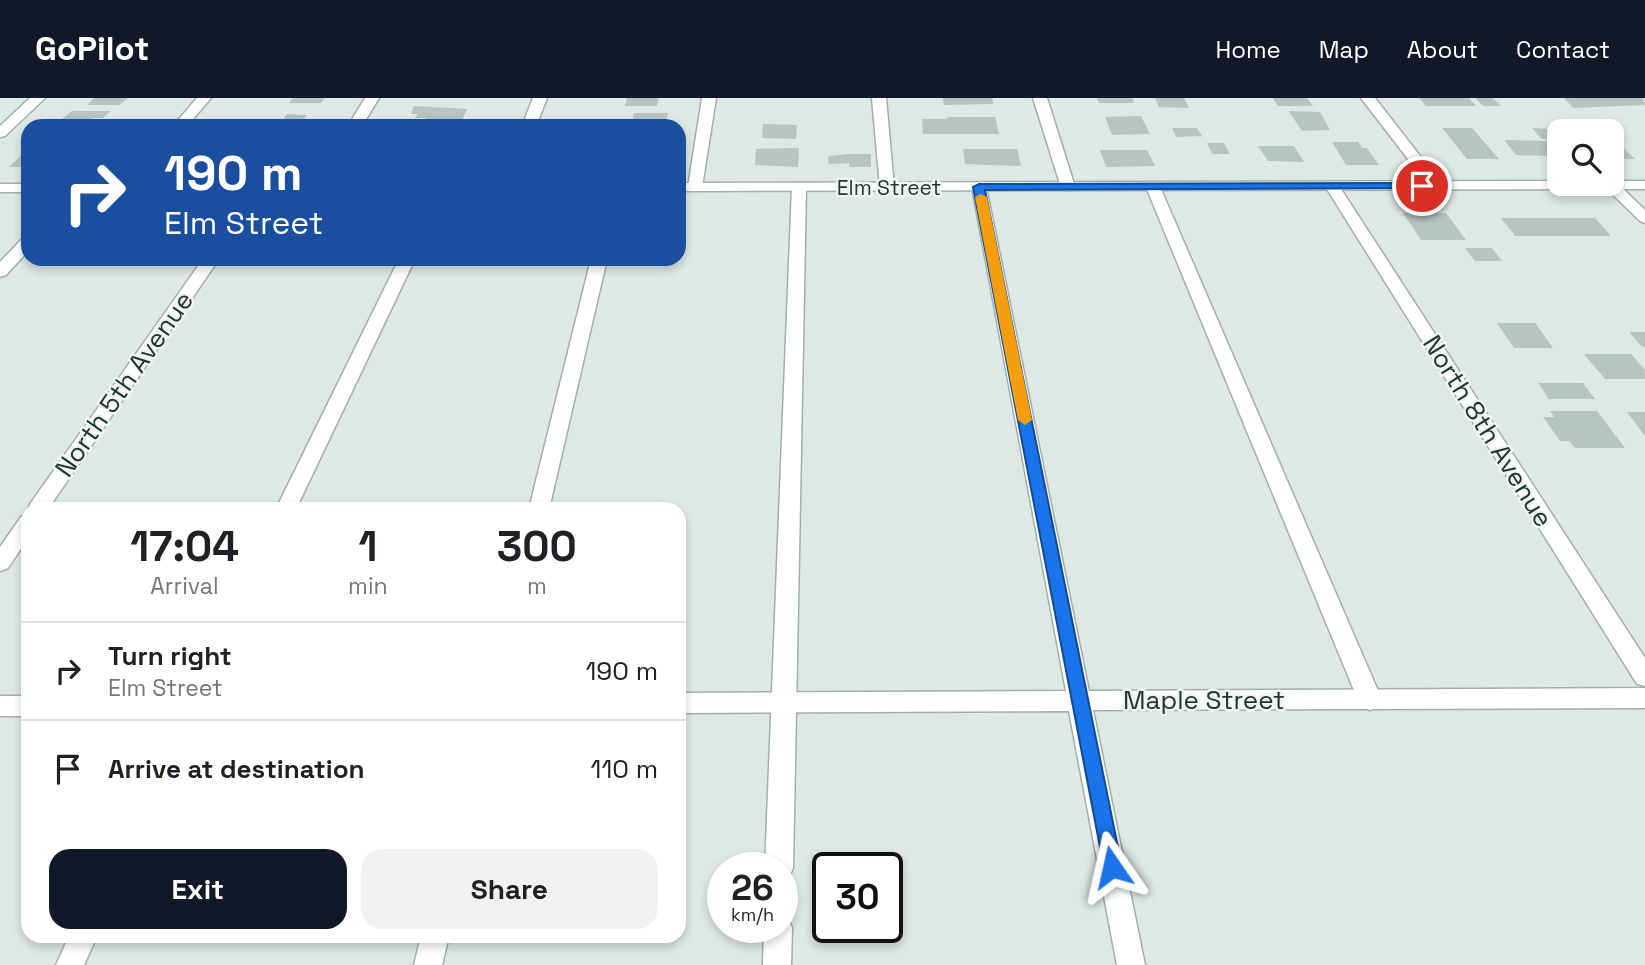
<!DOCTYPE html>
<html lang="en">
<head>
<meta charset="utf-8">
<style>
  body { margin:0; font-family:"Space Grotesk",sans-serif; background:#f2f2f2; color:#202124; height:100vh; display:flex; flex-direction:column; font-size:26px; white-space:nowrap }
  * { box-sizing:border-box; margin:0 }
  p { font-size:23px; color:#757577 }
  .icon { flex:none; width:38px; height:38px; fill:none; stroke:currentColor; stroke-width:2; stroke-linecap:round; stroke-linejoin:round }
  .map { position:relative; flex:1; overflow:hidden }
  .drawer { position:absolute; left:21px; top:404px; width:665px; height:441px; display:flex; flex-direction:column; background:#fff; border-radius:21px; box-shadow:0 4px 10px #0003 }
  .drawer>* { flex:none }
  .banner { position:absolute; left:21px; top:21px; width:665px; height:147px; border-radius:21px; box-shadow:0 4px 10px #0003; background:#1a4fa0; color:#fff; overflow:hidden }
  .tools { position:absolute; left:1547px; top:21px; display:grid; gap:14px }
  .tools a { display:grid; place-items:center; width:77px; height:77px; border-radius:14px; background:#fff; box-shadow:0 4px 10px #0003; font-size:35px }
  .speed { position:absolute; left:707px; top:754px; display:flex; gap:14px; font-size:35px; font-weight:700; text-align:center }
  .speed>* { display:grid; place-content:center; width:91px; height:91px; border-radius:50%; background:#fff; box-shadow:0 4px 10px #0003; line-height:1 }
  .speed small { font-size:18px; font-weight:400 }
  .speed .limit { border:4px solid #111; border-radius:10px; background:#fff; color:#111 }
  .pin { position:absolute; display:grid; place-items:center; width:60px; height:60px; color:#fff; margin:-30px; border:4px solid #fff; border-radius:50%; box-shadow:0 2px 7px #0007 }
  .me { position:absolute; width:77px; margin:-38px; rotate:349deg; stroke-linejoin:round; filter:drop-shadow(0 0 5px #0008) }
  .turn { display:flex; align-items:center; gap:24px; height:147px; padding:0 28px; font-size:32px }
  .turn .icon { width:91px; height:91px; stroke-width:2.5 }
  .turn b { display:block; font-size:49px; line-height:60px }
  .eta { display:flex; justify-content:space-evenly; align-items:center; height:119px; text-align:center }
  .eta b { font-size:42px; font-weight:700; line-height:49px }
  .button { display:flex; gap:14px; margin-top:auto; padding:14px 28px }
  .button a { flex:1; height:80px; border-radius:21px; background:#111827; color:#fff; font-size:28px; font-weight:700; line-height:80px; text-align:center }
  .button a+a { background:#f2f2f2; color:#202124 }
  ul { padding:0; list-style:none }
  li { display:flex; align-items:center; gap:21px; height:98px; padding:0 28px; border-top:2px solid #e0e0e0 }
  li div { flex:1 }
  li b { display:block; font-size:26px }
  li em { font-style:normal }
  header { display:flex; align-items:center; gap:42px; box-sizing:border-box; height:98px; padding:0 35px; background:#111827; color:#fff }
  header strong { font-size:33px }
  nav { display:flex; gap:38px; margin-inline-start:auto; font-size:24px }
  .map>svg:first-child { display:block }
  .building { fill:#b7c5c1 }
  .lines { fill:none; stroke-linecap:round; stroke-linejoin:round }
  .lane-casing { stroke:#a2afab; stroke-width:3 }
  .street-casing { stroke:#a2afab; stroke-width:3 }
  .secondary-casing { stroke:#9eb3ad; stroke-width:3 }
  .lane { fill:#fff; fill-rule:evenodd }
  .street { fill:#fff; fill-rule:evenodd }
  .secondary { fill:#fff; fill-rule:evenodd }
  .route { fill:#1a73e8; stroke:#114b97; stroke-width:2 }
  .slow { fill:#f59e0b }
  .labels { text-anchor:middle; dominant-baseline:central; stroke-width:5; stroke-linejoin:round; paint-order:stroke }
  .far-street-label { font-size:21px; fill:#213632; stroke:#eef5f2 }
  .street-label { font-size:26px; fill:#213632; stroke:#eef5f2 }
</style>
</head>
<body>
<header>
<strong>GoPilot</strong>
<nav><a>Home</a><a>Map</a><a>About</a><a>Contact</a></nav>
</header>
<div class="map">
<svg width="1645" height="867" viewBox="0 0 1645 867">
  <rect width="100%" height="100%" fill="#dee8e4"/>
  <path class="building" d="M 94,0 L 128,0 L 119,7 L 87,7 Z
    M 293,0 L 325,0 L 321,5 L 289,5 Z
    M 627,0 L 659,0 L 657,8 L 625,8 Z
    M 943,0 L 992,0 L 993,6 L 944,7 Z
    M 1097,0 L 1132,0 L 1134,5 L 1099,5 Z
    M 1155,0 L 1184,0 L 1189,10 L 1159,9 Z
    M 1273,0 L 1307,0 L 1313,8 L 1278,8 Z
    M 1419,0 L 1469,0 L 1476,8 L 1426,8 Z
    M 1475,0 L 1493,0 L 1501,8 L 1483,8 Z
    M 1564,0 L 1643,0 L 1645,7 L 1573,10 Z
    M 414,8 L 467,11 L 462,22 L 431,24 L 467,24 L 465,28 L 426,28 L 426,20 L 415,20 L 418,16 L 411,16 Z
    M 72,13 L 111,13 L 103,20 L 93,20 L 85,28 L 53,28 Z
    M 1289,13 L 1320,14 L 1330,32 L 1302,33 Z
    M 634,15 L 668,15 L 666,24 L 632,24 Z
    M 287,16 L 307,17 L 299,28 L 278,28 Z
    M 1141,18 L 1150,36 L 1112,37 L 1105,19 Z
    M 947,19 L 995,19 L 999,36 L 923,36 L 922,21 L 948,21 Z
    M 1586,25 L 1611,25 L 1623,36 L 1595,33 Z
    M 763,26 L 797,27 L 796,41 L 762,40 Z
    M 1172,30 L 1197,30 L 1202,38 L 1176,39 Z
    M 1442,30 L 1472,30 L 1499,61 L 1467,61 Z
    M 1532,30 L 1551,31 L 1559,41 L 1542,41 Z
    M 1504,42 L 1546,43 L 1558,58 L 1516,57 Z
    M 1332,44 L 1358,44 L 1362,50 L 1367,50 L 1379,67 L 1346,67 Z
    M 1207,45 L 1224,45 L 1230,56 L 1212,56 Z
    M 1612,47 L 1620,47 L 1635,61 L 1612,61 Z
    M 1258,48 L 1294,48 L 1304,64 L 1268,63 Z
    M 799,50 L 798,69 L 755,67 L 756,51 Z
    M 28,51 L 28,69 L 9,69 Z
    M 963,51 L 1017,51 L 1021,68 L 965,66 Z
    M 1100,52 L 1147,52 L 1155,68 L 1106,69 Z
    M 849,56 L 871,56 L 871,69 L 849,69 L 849,65 L 829,66 L 828,58 Z
    M 1403,115 L 1446,115 L 1466,142 L 1421,142 Z
    M 1501,120 L 1595,120 L 1611,138 L 1515,138 Z
    M 1465,150 L 1492,150 L 1502,163 L 1475,163 Z
    M 1497,225 L 1535,225 L 1553,250 L 1514,250 Z
    M 1629,234 L 1645,234 L 1645,249 L 1642,249 Z
    M 1584,256 L 1631,256 L 1645,272 L 1645,281 L 1605,281 Z
    M 1538,285 L 1583,285 L 1595,301 L 1549,301 Z
    M 1550,313 L 1597,313 L 1625,350 L 1575,350 L 1569,343 L 1560,343 L 1543,319 L 1554,319 Z
    M 1627,314 L 1645,314 L 1645,338 Z"/>
  <g class="lines">
    <g class="lane-casing">
      <path id="lane" d="M 197,0 L 211,0 L 187,28 L 173,28 Z
        M 533,0 L 547,0 L 536,28 L 522,28 Z
        M 872,0 L 886,0 L 894,89 L 887,93 L 880,89 Z
        M 799,85 L 806,89 L 793,770 L 789,779 L 782,781 L 782,770 L 765,770 L 792,89 Z
        M 1153,85 L 1160,89 L 1382,602 L 1379,609 L 1370,612 L 1361,609 L 1358,602 L 1146,89 Z
        M 28,139 L 28,153 L 6,177 L 0,179 L 0,164 L 22,141 Z
        M 399,161 L 415,161 L 296,411 L 276,411 Z
        M 782,818 L 788,821 L 792,830 L 791,867 L 763,867 L 764,830 L 782,830 Z
        M 69,838 L 97,838 L 84,867 L 56,867 Z"/>
    </g>
    <g class="street-casing">
      <path id="street" d="M 30,0 L 45,0 L 5,38 L 0,39 L 0,28 Z
        M 365,0 L 379,0 L 362,28 L 348,28 Z
        M 702,0 L 716,0 L 702,89 L 695,93 L 688,89 Z
        M 1033,0 L 1047,0 L 1075,89 L 1073,92 L 1063,92 L 1061,89 Z
        M 1361,0 L 1375,0 L 1441,85 L 1443,88 L 1441,91 L 1431,91 Z
        M 1332,84 L 1339,88 L 1645,560 L 1645,588 L 1637,586 L 1325,88 Z
        M 1612,84 L 1617,85 L 1645,112 L 1645,125 L 1640,123 L 1607,91 L 1605,88 Z
        M 979,85 L 986,89 L 1089,593 L 1645,590 L 1645,610 L 1093,612 L 1145,867 L 1117,867 L 1069,613 L 679,615 L 679,595 L 1066,593 L 972,89 Z
        M 203,161 L 219,161 L 48,411 L 28,413 L 30,406 Z
        M 591,161 L 607,161 L 549,411 L 529,411 Z
        M 28,417 L 28,440 L 8,470 L 0,473 L 0,449 L 21,419 Z
        M 0,598 L 28,598 L 28,618 L 0,618 Z
        M 421,838 L 449,838 L 442,867 L 414,867 Z"/>
    </g>
    <g class="secondary-casing">
      <path id="secondary" d="M 1559,83 L 1559,86 L 1612,86 L 1612,83 L 1645,83 L 1645,91 L 679,93 L 679,85 Z
        M 0,86 L 28,86 L 28,94 L 0,94 Z"/>
    </g>
    <use href="#lane" class="lane"/>
    <use href="#street" class="street"/>
    <use href="#secondary" class="secondary"/>
  </g>
  <path class="route" d="M 1422,85 L 1427,88 L 1425,90 L 985,92 L 1122,769 L 1119,775 L 1112,778 L 1105,775 L 973,89 L 979,86 Z"/>
  <path class="slow" d="M 981,96 L 987,99 L 1032,322 L 1025,327 L 1018,322 L 975,99 Z"/>
  <g class="labels">
    <g class="far-street-label">
      <text x="889" y="89">Elm Street</text>
    </g>
    <g class="street-label">
      <text transform="translate(124 286) rotate(-55)">North 5th Avenue</text>
      <text transform="translate(1488 333) rotate(58)">North 8th Avenue</text>
      <text x="1204" y="602">Maple Street</text>
    </g>
  </g>
</svg>
<div class="tools">
<a><svg class="icon" aria-label="search" viewBox="0 0 24 24"><circle cx="10" cy="10" r="6"/><path d="M15 15l6 6"/></svg></a>
</div>
<div class="speed"><div>26<small>km/h</small></div><div class="limit">30</div></div>
<div class="pin" style="left:1422px;top:88px;background:#d93025"><svg class="icon" aria-label="arrive" viewBox="0 0 24 24"><path d="M6 21V4h12l-3 4 3 4H6"/></svg></div>
<svg class="me" style="left:1112px;top:769px" viewBox="-20 -20 40 40"><path d="M0-17L14 15 0 8-14 15z" fill="#1a73e8" stroke="#fff" stroke-width="4"/></svg>
<div class="banner">
<div class="turn"><svg class="icon" aria-label="right" viewBox="0 0 24 24"><path d="M7 20v-9h11M14 6l5 5-5 5"/></svg><div><b>190 m</b>Elm Street</div></div>
</div>
<section class="drawer">
<div class="eta">
<div><b>17:04</b><p>Arrival</p></div>
<div><b>1</b><p>min</p></div>
<div><b>300</b><p>m</p></div>
</div>
<ul>
<li><svg class="icon" aria-label="right" viewBox="0 0 24 24"><path d="M7 20v-9h11M14 6l5 5-5 5"/></svg><div><b>Turn right</b><p>Elm Street</p></div><em>190 m</em></li>
<li><svg class="icon" aria-label="arrive" viewBox="0 0 24 24"><path d="M6 21V4h12l-3 4 3 4H6"/></svg><div><b>Arrive at destination</b></div><em>110 m</em></li>
</ul>
<div class="button"><a>Exit</a><a>Share</a></div>
</section>
</div>
</body>
</html>
